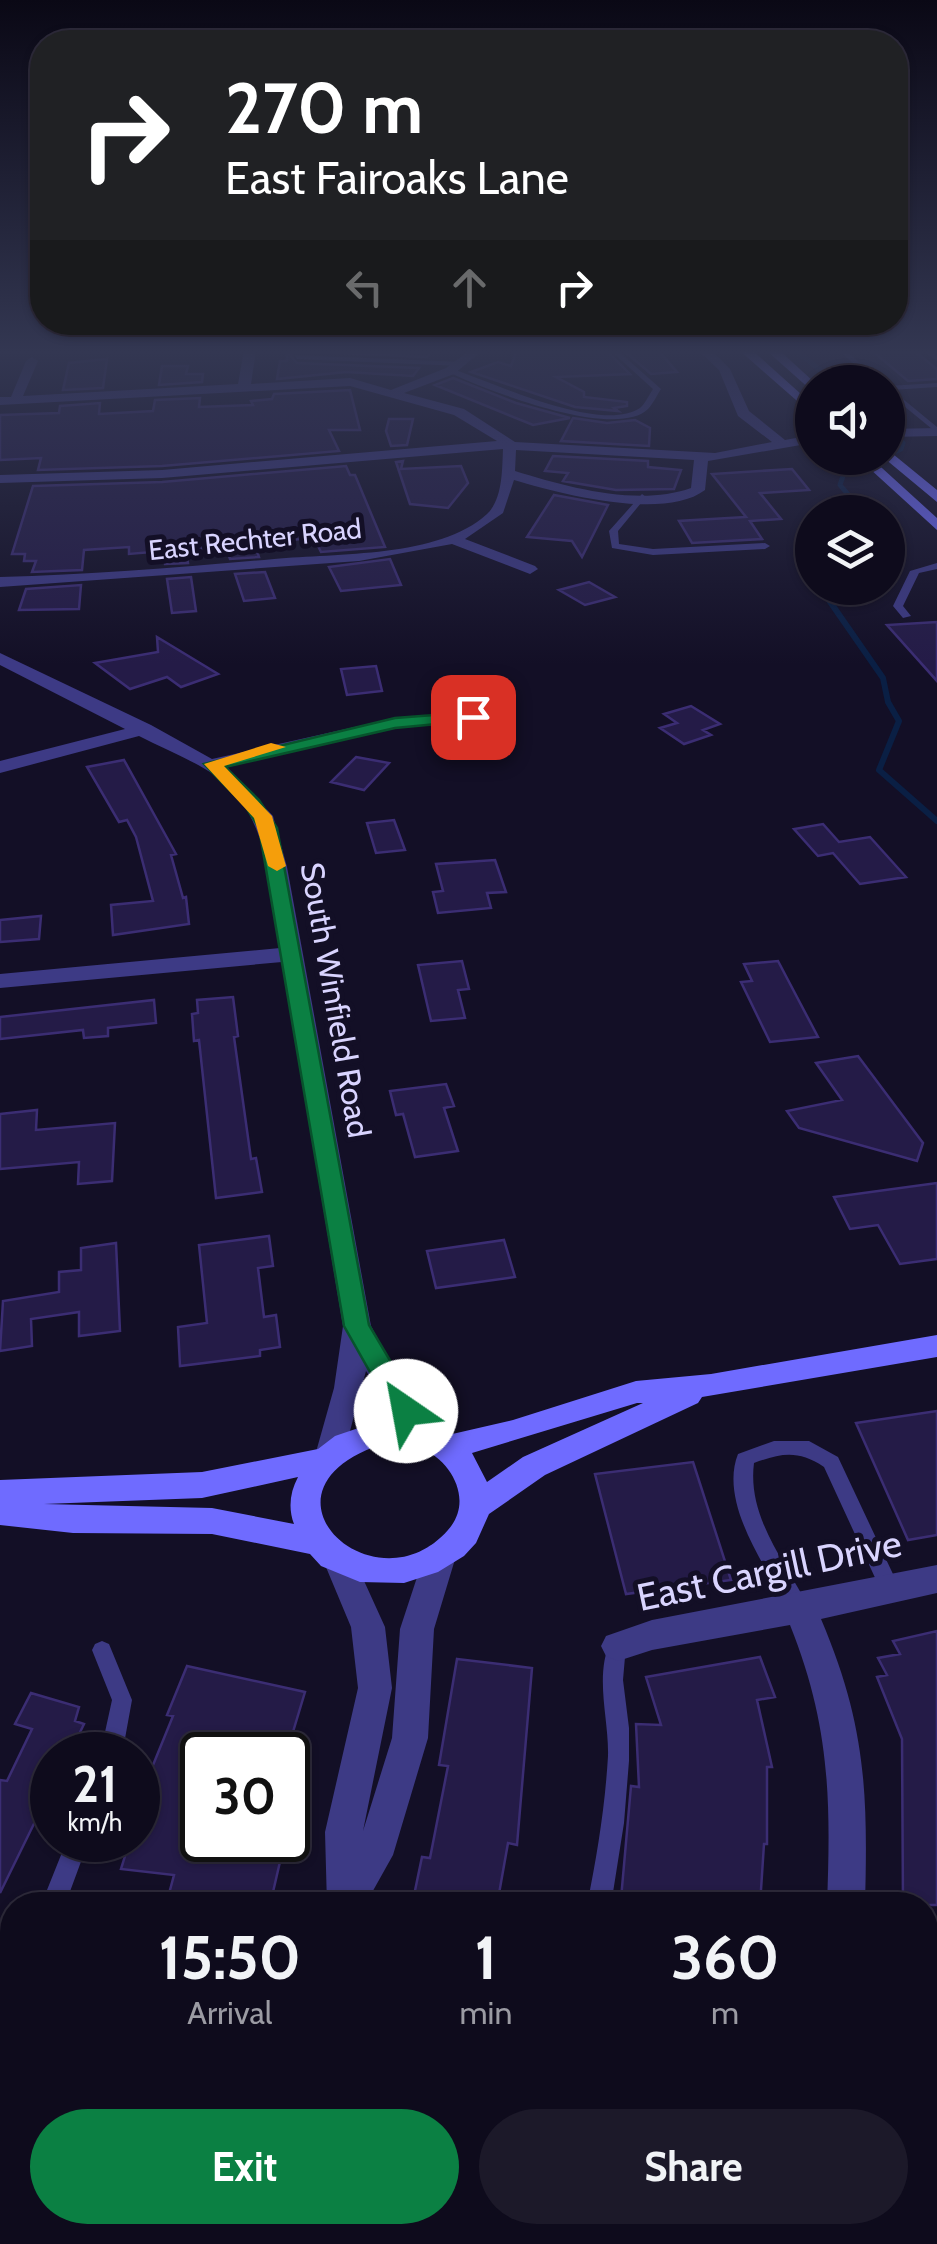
<!DOCTYPE html>
<html lang="en">
<head>
<meta charset="utf-8">
<style>
  body { margin:0; font-family:Cabin,sans-serif; background:#1c1929; color:#f1f3f6; height:100vh; display:flex; flex-direction:column; font-size:38px; white-space:nowrap }
  * { box-sizing:border-box; margin:0 }
  p { font-size:32px; color:#9b9ba3 }
  .icon { flex:none; width:55px; height:55px; fill:none; stroke:currentColor; stroke-width:2; stroke-linecap:round; stroke-linejoin:round }
  .map { position:relative; flex:1; overflow:hidden }
  .drawer { position:absolute; left:0px; top:1892px; width:938px; height:352px; display:flex; flex-direction:column; background:#0e0b1c; border-radius:40px 40px 0 0; box-shadow:0 2px 8px #0004,0 0 0 2px #2e2b3b }
  .drawer>* { flex:none }
  .banner { position:absolute; left:30px; top:30px; width:878px; height:305px; border-radius:40px; box-shadow:0 2px 8px #0004,0 0 0 2px #2e2b3b; background:#202124; color:#fff; overflow:hidden }
  .tools { position:absolute; left:795px; top:365px; display:grid; gap:20px }
  .tools a { display:grid; place-items:center; width:110px; height:110px; border-radius:50%; background:#0e0b1c; box-shadow:0 2px 8px #0004,0 0 0 2px #2e2b3b; font-size:50px }
  .speed { position:absolute; left:30px; top:1732px; display:flex; gap:20px; font-size:50px; font-weight:700; text-align:center }
  .speed>* { display:grid; place-content:center; width:130px; height:130px; border-radius:50%; background:#0e0b1c; box-shadow:0 2px 8px #0004,0 0 0 2px #2e2b3b; line-height:1 }
  .speed small { font-size:25px; font-weight:400 }
  .speed .limit { border:5px solid #111; border-radius:15px; background:#fff; color:#111 }
  .pin { position:absolute; display:grid; place-items:center; width:85px; height:85px; color:#fff; margin:-42px; border-radius:20px; box-shadow:0 5px 15px #0006 }
  .me { position:absolute; width:110px; margin:-55px; rotate:327deg; stroke-linejoin:round; filter:drop-shadow(0 0 8px #0008) }
  .turn { display:flex; align-items:center; gap:35px; height:210px; padding:0 30px; font-size:45px }
  .turn .icon { width:130px; height:130px; stroke-width:2.5 }
  .turn b { display:block; font-size:70px; line-height:85px }
  .lanes { display:flex; align-items:center; height:95px; padding:0 30px; background:#0003; justify-content:center; gap:50px; direction:ltr }
  .lanes .off { opacity:.35 }
  .eta { display:flex; justify-content:space-evenly; align-items:center; height:170px; text-align:center }
  .eta b { font-size:60px; font-weight:700; line-height:70px }
  .cta { display:flex; gap:20px; margin-top:auto; padding:20px 30px }
  .cta a { flex:1; height:115px; border-radius:60px; background:#0b8043; color:#fff; font-size:40px; font-weight:700; line-height:115px; text-align:center }
  .cta a+a { background:#1c1929; color:#f1f3f6 }
  .map>svg:first-child { display:block }
  .lines { fill:none; stroke-linecap:round; stroke-linejoin:round }
  .stream-far1 { stroke:#0a1f44; stroke-width:5 }
  .stream { stroke:#0a1f44; stroke-width:6 }
  .building { fill:#241b47; stroke:#3b2d73; stroke-width:2.5 }
  .service { fill:#3d3a85; fill-rule:evenodd }
  .minor { fill:#3d3a85; fill-rule:evenodd }
  .tertiary { fill:#3d3a85; fill-rule:evenodd }
  .secondary { fill:#6f6bff; fill-rule:evenodd }
  .route { fill:#0b8043; stroke:#07532c; stroke-width:2.5 }
  .slow { fill:#f59e0b }
  .labels { text-anchor:middle; dominant-baseline:central; stroke-width:10; stroke-linejoin:round; paint-order:stroke }
  .far-street-label { font-size:28px; fill:#d9d4ff; stroke:#130f26 }
  .street-label { font-size:32px; fill:#d9d4ff; stroke:#130f26 }
  .near-street-label { font-size:38px; fill:#d9d4ff; stroke:#130f26 }
</style>
</head>
<body>
<div class="map">
<svg width="937" height="2244" viewBox="0 0 937 2244">
  <rect width="100%" height="100%" fill="#130f26"/>
  <g class="lines">
    <path class="stream-far1" d="M 795,350 L 835,382
      M 888,428 L 903,443 L 901,449 L 888,455
      M 863,512 L 840,485 L 845,470 L 880,458"/>
    <path class="stream" d="M 826,588 L 824,593 L 883,678 L 888,702 L 899,721 L 879,770 L 937,821"/>
  </g>
  <path class="building" d="M 287,350 L 432,350 L 427,357 L 294,351 L 290,355 L 297,363 L 419,368 L 413,376 L 346,372 L 277,379 L 280,361 L 287,361 Z
    M 517,350 L 606,350 L 630,374 L 556,377 L 584,392 L 584,397 L 627,402 L 627,406 L 614,408 L 618,411 L 575,407 L 471,372 L 498,362 L 511,366 Z
    M 623,350 L 658,350 L 677,372 L 651,374 Z
    M 871,350 L 913,350 L 937,369 L 937,379 L 908,381 Z
    M 107,359 L 103,388 L 63,390 L 69,363 Z
    M 162,366 L 188,366 L 186,374 L 203,374 L 202,382 L 159,385 Z
    M 453,378 L 516,403 L 570,418 L 533,425 L 435,385 Z
    M 350,390 L 360,430 L 329,430 L 339,451 L 162,466 L 38,470 L 41,458 L 0,460 L 0,415 L 59,413 L 60,406 L 100,403 L 99,414 L 153,411 L 155,400 L 200,398 L 199,407 L 253,405 L 251,401 L 272,399 L 274,394 Z
    M 573,418 L 607,423 L 635,420 L 650,428 L 649,446 L 561,441 Z
    M 389,419 L 413,419 L 407,445 L 391,446 L 386,431 Z
    M 553,456 L 648,461 L 648,467 L 681,470 L 674,489 L 616,490 L 563,481 L 568,473 L 545,471 Z
    M 403,461 L 401,469 L 461,466 L 468,483 L 448,508 L 410,504 L 396,462 Z
    M 346,466 L 350,475 L 355,475 L 385,547 L 321,552 L 314,538 L 265,542 L 255,545 L 259,557 L 230,559 L 226,547 L 186,550 L 188,563 L 165,564 L 163,551 L 129,554 L 129,547 L 84,550 L 82,570 L 32,572 L 36,561 L 24,561 L 25,554 L 12,554 L 33,486 L 162,482 Z
    M 792,469 L 809,490 L 760,493 L 781,519 L 750,521 L 762,539 L 692,543 L 679,521 L 746,517 L 712,474 Z
    M 554,495 L 608,505 L 582,557 L 572,541 L 527,537 Z
    M 390,559 L 401,585 L 341,591 L 329,567 Z
    M 265,572 L 275,598 L 244,601 L 235,574 Z
    M 191,577 L 196,611 L 172,613 L 167,579 Z
    M 589,582 L 615,597 L 585,605 L 559,590 Z
    M 81,585 L 79,609 L 19,610 L 26,589 Z
    M 937,622 L 937,681 L 887,625 Z
    M 157,637 L 218,674 L 181,687 L 167,677 L 130,689 L 95,663 L 158,652 Z
    M 376,666 L 382,691 L 347,695 L 341,669 Z
    M 691,706 L 720,724 L 703,730 L 711,735 L 684,744 L 660,728 L 677,723 L 664,714 Z
    M 356,757 L 389,763 L 364,790 L 331,782 Z
    M 124,760 L 176,854 L 171,855 L 183,898 L 186,897 L 189,924 L 113,935 L 111,905 L 153,901 L 136,837 L 127,820 L 119,822 L 87,767 Z
    M 394,820 L 405,850 L 376,853 L 367,823 Z
    M 823,824 L 839,842 L 870,837 L 906,877 L 860,884 L 833,853 L 818,856 L 794,829 Z
    M 495,860 L 506,892 L 487,893 L 491,908 L 438,913 L 433,892 L 443,891 L 436,864 Z
    M 41,916 L 39,939 L 0,942 L 0,920 Z
    M 462,961 L 469,989 L 458,990 L 465,1018 L 431,1021 L 418,965 Z
    M 778,961 L 818,1037 L 770,1042 L 741,982 L 752,981 L 744,964 Z
    M 233,997 L 238,1036 L 234,1037 L 251,1159 L 256,1158 L 262,1192 L 216,1198 L 199,1040 L 194,1041 L 192,1014 L 198,1013 L 197,1000 Z
    M 154,1000 L 156,1023 L 108,1028 L 108,1036 L 84,1038 L 83,1030 L 0,1039 L 0,1017 Z
    M 858,1056 L 923,1143 L 917,1161 L 799,1128 L 787,1111 L 842,1100 L 816,1063 Z
    M 446,1084 L 454,1106 L 444,1108 L 458,1151 L 415,1157 L 403,1114 L 396,1115 L 390,1091 Z
    M 37,1110 L 36,1130 L 115,1123 L 112,1181 L 78,1184 L 79,1162 L 0,1169 L 0,1114 Z
    M 937,1183 L 937,1259 L 900,1264 L 878,1225 L 850,1229 L 834,1197 Z
    M 269,1236 L 273,1266 L 258,1268 L 264,1317 L 276,1315 L 280,1347 L 260,1350 L 260,1356 L 180,1366 L 178,1327 L 207,1323 L 199,1245 Z
    M 504,1240 L 515,1277 L 436,1288 L 427,1251 Z
    M 116,1243 L 120,1331 L 79,1336 L 79,1312 L 31,1319 L 32,1346 L 0,1351 L 3,1301 L 59,1292 L 59,1272 L 81,1270 L 81,1248 Z
    M 937,1411 L 937,1535 L 908,1540 L 856,1423 Z
    M 693,1462 L 731,1580 L 626,1594 L 595,1474 Z
    M 937,1631 L 937,1905 L 903,1905 L 902,1739 L 877,1677 L 887,1675 L 878,1658 L 900,1654 L 893,1641 Z
    M 760,1657 L 775,1697 L 757,1700 L 772,1767 L 767,1767 L 767,1844 L 764,1844 L 760,1905 L 657,1905 L 621,1899 L 631,1786 L 639,1787 L 636,1724 L 661,1725 L 646,1677 Z
    M 457,1659 L 532,1668 L 517,1845 L 508,1843 L 497,1905 L 412,1905 L 422,1857 L 430,1858 L 448,1766 L 439,1765 Z
    M 187,1666 L 305,1692 L 286,1755 L 202,1755 L 202,1840 L 285,1840 L 270,1905 L 166,1905 L 174,1875 L 121,1869 L 130,1840 L 138,1840 L 138,1802 L 173,1716 L 167,1715 Z
    M 31,1693 L 79,1707 L 75,1721 L 84,1724 L 69,1755 L 52,1755 L 52,1787 L 0,1893 L 0,1780 L 7,1781 L 32,1729 L 15,1724 Z"/>
  <g class="lines">
    <path class="service" d="M 610,350 L 617,350 L 661,389 C 657,395 653,404 648,409 C 615,441 483,389 446,371 L 453,369 C 494,383 601,434 640,408 C 645,404 649,395 653,389 Z
      M 838,350 L 845,350 L 882,382 L 875,382 Z
      M 922,350 L 930,350 L 937,356 L 937,361 Z
      M 294,355 L 462,362 L 466,364 L 462,366 L 297,359 Z
      M 937,383 L 937,387 L 892,390 L 937,427 L 937,433 L 888,393 L 888,386 Z
      M 642,494 L 646,497 L 618,531 L 619,544 L 653,549 L 765,543 L 770,546 L 765,549 L 653,555 L 612,548 L 609,531 Z
      M 937,563 L 937,569 L 919,573 L 903,606 L 911,616 L 903,618 L 893,606 L 910,571 Z
      M 774,1441 L 809,1441 L 838,1457 L 900,1589 L 897,1595 L 890,1597 L 883,1595 L 824,1467 C 798,1450 782,1453 754,1463 C 747,1518 786,1562 809,1608 L 806,1614 L 799,1617 L 792,1614 C 769,1572 718,1504 738,1454 Z
      M 618,1637 L 625,1640 L 628,1646 L 625,1657 L 623,1680 L 629,1728 L 629,1761 L 624,1823 L 611,1905 L 587,1905 C 597,1856 605,1807 608,1756 C 609,1718 594,1676 611,1640 Z
      M 102,1641 L 109,1644 L 132,1700 L 122,1755 L 100,1755 L 112,1700 L 92,1650 L 95,1644 Z
      M 67,1840 L 89,1840 L 65,1905 L 41,1905 Z
      M 12,1991 L 12,2031 L 9,2041 L 0,2044 L 0,2003 L 3,1994 Z
      M 514,2232 L 540,2232 L 538,2244 L 512,2244 Z"/>
    <path class="minor" d="M 244,350 L 256,350 L 251,384 L 350,378 L 391,390 L 446,368 L 470,350 L 483,350 L 454,374 L 404,393 L 464,409 L 515,442 L 715,453 L 772,442 L 738,416 L 719,370 L 698,350 L 711,350 L 730,369 L 749,411 L 785,440 L 812,435 L 812,443 L 708,461 L 705,490 C 664,521 561,494 514,480 L 503,513 L 465,539 L 535,566 L 538,569 L 530,574 L 452,544 L 359,561 L 0,587 L 0,577 C 92,575 183,567 274,559 C 337,553 439,558 487,514 C 503,499 502,469 503,449 L 162,478 L 0,483 L 0,475 L 162,470 L 497,441 L 454,415 L 350,386 L 0,405 L 0,397 L 11,397 L 26,361 L 32,357 L 38,361 L 23,396 L 238,384 ZM 516,450 L 694,460 L 691,488 C 638,507 567,487 515,471 Z
      M 0,653 L 151,725 L 212,759 L 395,718 L 473,712 L 482,717 L 473,722 L 395,728 L 227,767 L 273,816 L 287,867 L 371,1326 L 397,1375 L 435,1428 L 439,1436 L 435,1444 L 424,1448 L 413,1444 L 366,1371 L 342,1461 L 331,1464 L 320,1461 L 316,1452 L 334,1388 L 343,1326 L 282,962 L 0,988 L 0,974 L 280,948 C 271,890 269,813 216,776 C 193,760 164,749 139,736 L 0,773 L 0,761 L 125,729 L 0,665 Z
      M 440,1542 L 451,1546 L 456,1556 L 434,1629 L 428,1738 L 393,1855 L 365,1905 L 327,1905 L 325,1832 L 358,1688 L 351,1627 L 323,1560 L 328,1550 L 339,1546 L 350,1550 L 385,1627 L 392,1688 L 363,1831 L 392,1738 L 400,1629 L 424,1556 L 429,1546 Z
      M 937,1565 L 937,1593 L 821,1619 C 866,1725 868,1792 865,1905 L 827,1905 C 831,1799 830,1725 790,1625 L 652,1650 L 618,1661 L 606,1656 L 601,1646 L 606,1636 L 652,1620 Z
      M 0,1922 L 12,1927 L 12,1966 L 0,1962 Z
      M 925,2219 L 937,2224 L 937,2244 L 884,2244 L 879,2232 L 925,2232 Z
      M 219,2232 L 263,2232 L 259,2244 L 215,2244 Z
      M 767,2232 L 814,2232 L 819,2244 L 772,2244 Z"/>
    <path class="tertiary" d="M 937,428 L 937,436 L 888,437 L 888,429 Z"/>
    <path class="secondary" d="M 739,350 L 752,350 L 812,404 L 812,414 Z
      M 766,350 L 779,350 L 814,382 L 812,391 Z
      M 888,450 L 937,490 L 937,502 L 884,458 L 888,458 Z
      M 858,458 L 871,458 L 937,518 L 937,530 Z
      M 937,1335 L 937,1357 L 702,1397 L 698,1403 L 545,1475 L 489,1514 L 476,1543 L 464,1556 L 438,1572 L 404,1583 L 360,1582 L 321,1566 L 310,1554 L 212,1534 L 73,1533 L 0,1525 L 0,1480 L 202,1472 L 318,1449 L 335,1436 L 382,1420 L 415,1423 L 448,1435 L 513,1420 L 636,1381 L 711,1374 ZM 637,1403 L 643,1403 L 523,1457 L 487,1482 L 472,1453 ZM 382,1444 C 395,1444 409,1444 421,1448 C 452,1461 474,1501 448,1530 C 375,1613 242,1491 382,1444 ZM 298,1477 C 290,1492 288,1508 294,1524 L 212,1508 L 44,1504 L 202,1498 Z"/>
  </g>
  <linearGradient id="sky" x2="0" y2="1"><stop stop-color="#0a0815"/><stop offset="0.53" stop-color="#333752"/><stop offset="1" stop-color="#333752" stop-opacity="0"/></linearGradient>
  <rect width="937" height="664" fill="url(#sky)"/>
  <path class="route" d="M 473,712 L 481,717 L 479,720 L 395,728 L 225,767 L 259,800 L 277,828 L 369,1325 L 420,1411 L 416,1418 L 406,1421 L 396,1418 L 344,1326 L 259,828 L 246,807 L 204,764 L 395,718 Z"/>
  <path class="slow" d="M 271,743 L 286,747 L 224,766 L 272,816 L 286,866 L 277,871 L 268,866 L 254,818 L 204,764 Z"/>
  <g class="labels">
    <g class="far-street-label">
      <text transform="translate(255 539) rotate(-6)">East Rechter Road</text>
    </g>
    <g class="street-label">
      <text transform="translate(336 1000) rotate(80)">South Winfield Road</text>
    </g>
    <g class="near-street-label">
      <text transform="translate(769 1570) rotate(-12)">East Cargill Drive</text>
    </g>
  </g>
</svg>
<div class="tools">
<a><svg class="icon" aria-label="sound" viewBox="0 0 24 24"><path d="M4 9h4l5-4v14l-5-4H4zM17 9q2 3 0 6"/></svg></a>
<a><svg class="icon" aria-label="layers" viewBox="0 0 24 24"><path d="M12 4l9 5-9 5-9-5zM3 14l9 5 9-5"/></svg></a>
</div>
<div class="speed"><div>21<small>km/h</small></div><div class="limit">30</div></div>
<div class="pin" style="left:473px;top:717px;background:#d93025"><svg class="icon" aria-label="arrive" viewBox="0 0 24 24"><path d="M6 21V4h12l-3 4 3 4H6"/></svg></div>
<svg class="me" style="left:406px;top:1411px" viewBox="-20 -20 40 40"><circle r="19" fill="#fff"/><path d="M0-13L10 11 0 6-10 11z" fill="#0b8043"/></svg>
<div class="banner">
<div class="turn"><svg class="icon" aria-label="right" viewBox="0 0 24 24"><path d="M7 20v-9h11M14 6l5 5-5 5"/></svg><div><b>270 m</b>East Fairoaks Lane</div></div>
<div class="lanes"><svg class="icon off" aria-label="left" viewBox="0 0 24 24"><path d="M17 20v-9H6M10 6l-5 5 5 5"/></svg><svg class="icon off" aria-label="ahead" viewBox="0 0 24 24"><path d="M12 20V5M6 11l6-6 6 6"/></svg><svg class="icon" aria-label="right" viewBox="0 0 24 24"><path d="M7 20v-9h11M14 6l5 5-5 5"/></svg></div>
</div>
<section class="drawer">
<div class="eta">
<div><b>15:50</b><p>Arrival</p></div>
<div><b>1</b><p>min</p></div>
<div><b>360</b><p>m</p></div>
</div>
<div class="cta"><a>Exit</a><a>Share</a></div>
</section>
</div>
</body>
</html>
